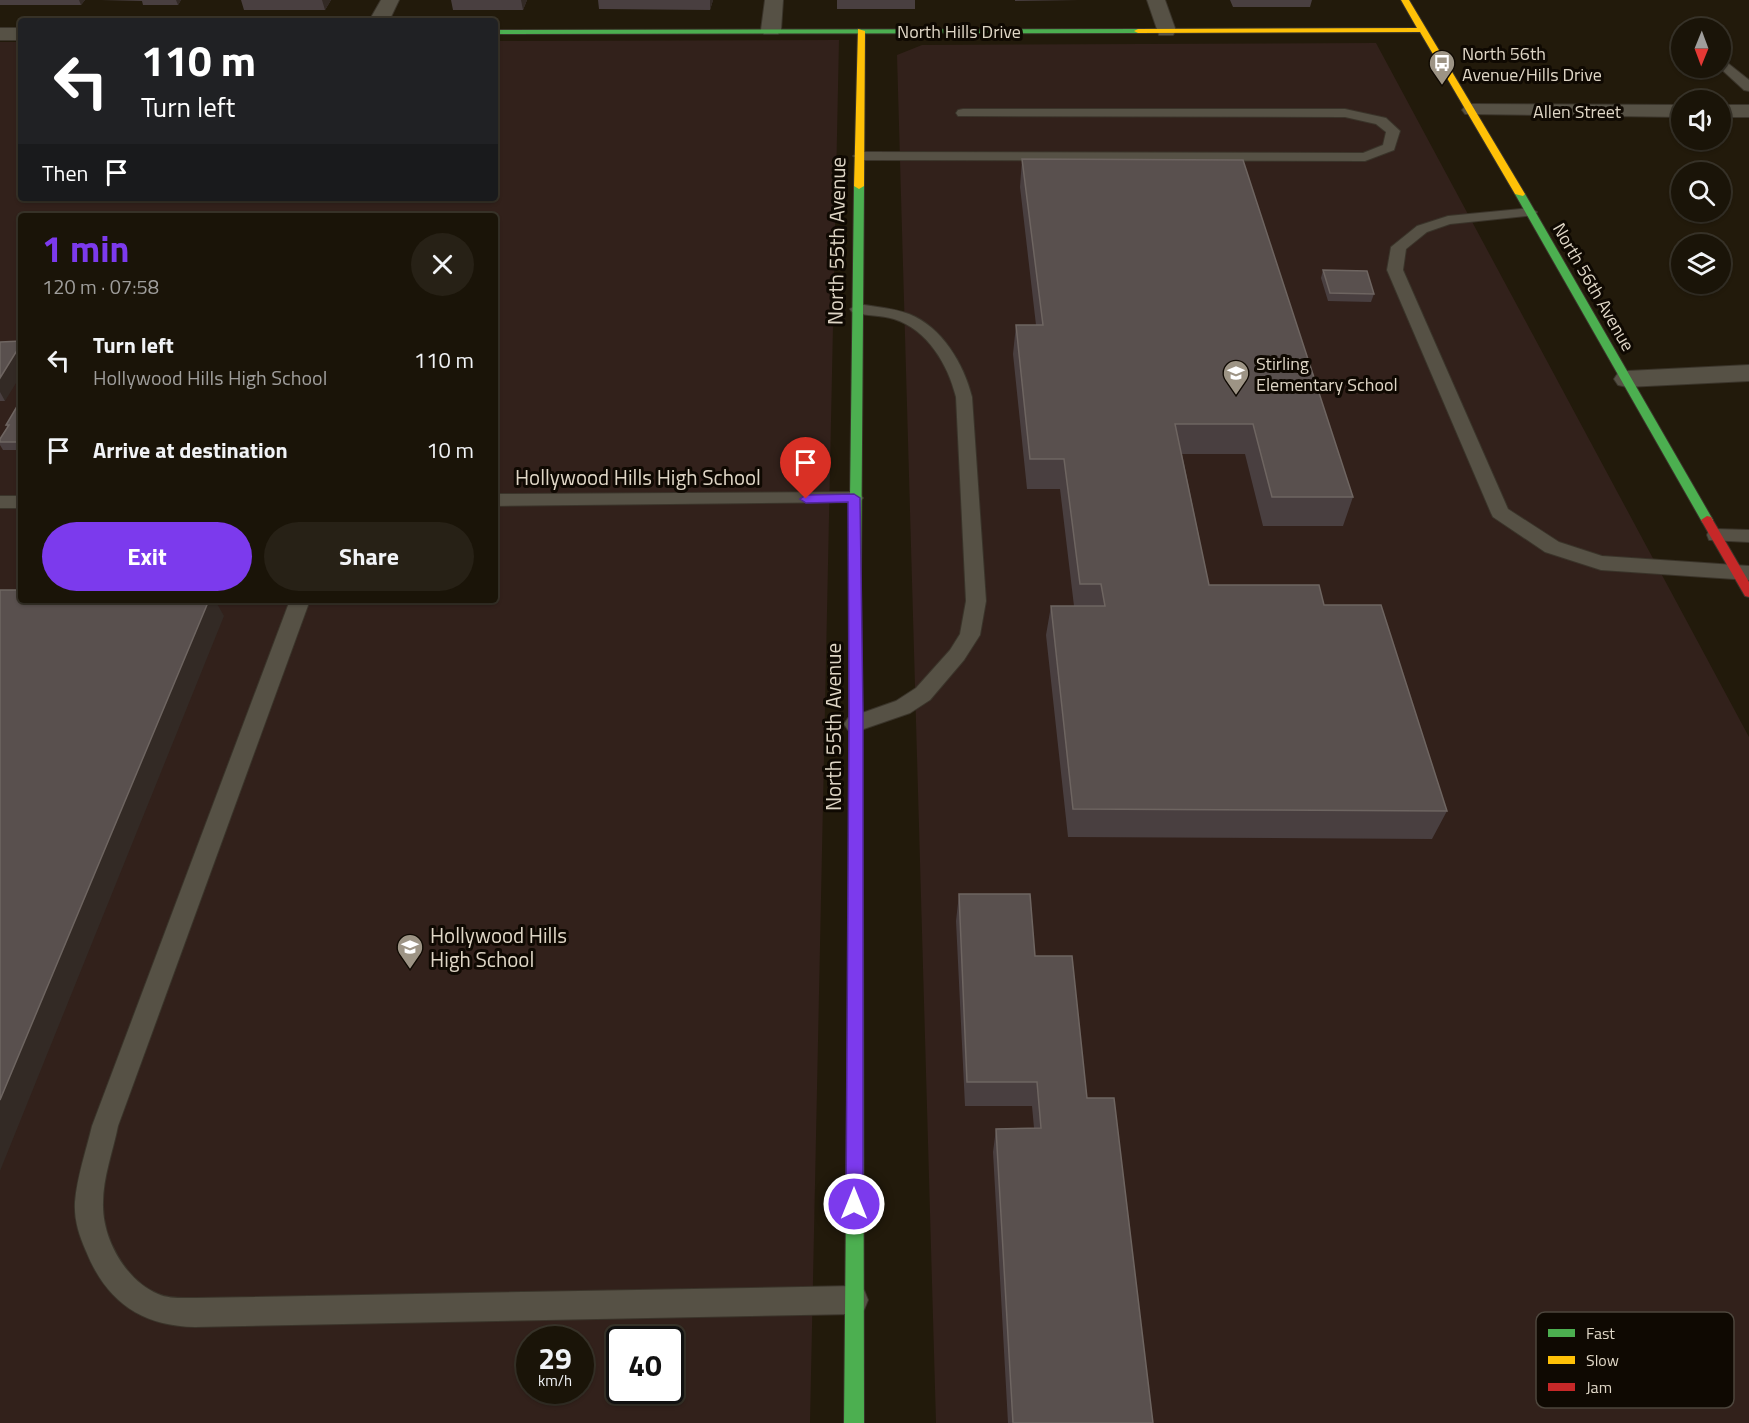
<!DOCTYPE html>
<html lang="en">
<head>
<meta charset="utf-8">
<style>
  body { margin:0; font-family:"Titillium Web",sans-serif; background:#272116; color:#f1f3f6; height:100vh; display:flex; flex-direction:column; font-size:22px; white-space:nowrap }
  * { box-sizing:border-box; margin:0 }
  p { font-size:20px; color:#9f9e9c }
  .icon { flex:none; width:33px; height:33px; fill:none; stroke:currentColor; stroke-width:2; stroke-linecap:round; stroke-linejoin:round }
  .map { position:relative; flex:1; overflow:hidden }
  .details { position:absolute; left:18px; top:213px; width:480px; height:390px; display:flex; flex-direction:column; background:#1a1408; border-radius:6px; box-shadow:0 2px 4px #0004,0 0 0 2px #383329 }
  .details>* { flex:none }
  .hud { position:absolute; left:18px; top:18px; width:480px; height:183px; border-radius:6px; box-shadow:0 2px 4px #0004,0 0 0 2px #383329; background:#202124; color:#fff; overflow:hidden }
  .needle { width:39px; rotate:181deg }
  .controls { position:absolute; left:1671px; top:18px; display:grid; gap:12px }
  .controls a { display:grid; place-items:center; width:60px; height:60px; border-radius:50%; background:#1a1408; box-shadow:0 2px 4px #0004,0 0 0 2px #383329; font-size:30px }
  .speed { position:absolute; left:516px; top:1326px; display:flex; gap:12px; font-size:30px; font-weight:700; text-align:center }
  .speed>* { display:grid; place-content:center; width:78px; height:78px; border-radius:50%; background:#1a1408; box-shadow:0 2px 4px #0004,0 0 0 2px #383329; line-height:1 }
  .speed small { font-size:15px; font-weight:400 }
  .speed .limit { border:3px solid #111; border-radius:9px; background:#fff; color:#111 }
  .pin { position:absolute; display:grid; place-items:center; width:51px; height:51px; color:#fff; margin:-62px -26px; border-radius:50% 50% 50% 0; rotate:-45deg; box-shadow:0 0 6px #0007 }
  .pin .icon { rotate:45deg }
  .me { position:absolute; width:66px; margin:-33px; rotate:0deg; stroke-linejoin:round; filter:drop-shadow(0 0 4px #0008) }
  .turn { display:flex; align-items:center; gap:21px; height:126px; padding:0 24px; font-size:27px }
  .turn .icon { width:78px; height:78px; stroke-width:2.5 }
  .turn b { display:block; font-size:42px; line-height:51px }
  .then { display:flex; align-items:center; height:57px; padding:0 24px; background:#0003; gap:12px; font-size:22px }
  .round { display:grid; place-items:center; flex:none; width:63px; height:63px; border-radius:32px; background:#272116 }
  .headline { display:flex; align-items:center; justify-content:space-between; height:102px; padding:0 24px }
  h1 { font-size:36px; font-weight:700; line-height:45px; color:#7c3aed }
  .button { display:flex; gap:12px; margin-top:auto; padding:12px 24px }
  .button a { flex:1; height:69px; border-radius:36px; background:#7c3aed; color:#fff; font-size:24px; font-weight:700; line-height:69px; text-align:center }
  .button a+a { background:#272116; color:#f1f3f6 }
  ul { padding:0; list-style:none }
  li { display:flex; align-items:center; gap:18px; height:90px; padding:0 24px }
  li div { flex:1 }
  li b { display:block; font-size:22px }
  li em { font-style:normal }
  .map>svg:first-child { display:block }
  .education { fill:#32211b; fill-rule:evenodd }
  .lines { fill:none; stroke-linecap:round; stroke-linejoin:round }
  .lane-casing { stroke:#3a342a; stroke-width:2 }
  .street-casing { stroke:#3a342a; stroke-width:2 }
  .fast-casing { stroke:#3a342a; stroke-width:2 }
  .slow-casing { stroke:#3a342a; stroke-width:2 }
  .jam-casing { stroke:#3a342a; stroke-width:2 }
  .lane { fill:#565145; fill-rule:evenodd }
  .street { fill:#565145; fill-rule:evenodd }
  .fast { fill:#4caf50; fill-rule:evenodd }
  .slow { fill:#ffc107; fill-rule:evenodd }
  .jam { fill:#c62828; fill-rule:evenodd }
  .wall { fill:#493f40 }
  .shaded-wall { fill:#332a25 }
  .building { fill:#59504e; stroke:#6e6561; stroke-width:1.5 }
  .route { fill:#7c3aed; stroke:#51269a; stroke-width:1.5 }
  .labels { text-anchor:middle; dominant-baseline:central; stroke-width:6; stroke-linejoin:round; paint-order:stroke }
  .far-street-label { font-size:18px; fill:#dfd6c6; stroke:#0f0902 }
  .far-poi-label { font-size:18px; fill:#dfd6c6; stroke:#0f0902; text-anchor:start }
  .street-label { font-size:21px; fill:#dfd6c6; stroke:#0f0902 }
  .poi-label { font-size:21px; fill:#dfd6c6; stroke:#0f0902; text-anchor:start }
  .key { fill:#0f0902; stroke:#4d463d; stroke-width:1.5 }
  .key-label { font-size:16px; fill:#dfd6c6 }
</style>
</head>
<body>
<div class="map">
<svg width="1749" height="1423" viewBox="0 0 1749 1423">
  <rect width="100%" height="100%" fill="#221a0b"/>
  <path class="education" d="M 839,40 L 810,1423 L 0,1423 L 0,42 L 21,42 L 21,198 L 495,198 L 495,41 ZM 21,216 L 495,216 L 495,600 L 21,600 ZM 530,1340 L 580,1340 L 580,1390 L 530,1390 ZM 620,1340 L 670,1340 L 670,1390 L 620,1390 Z
    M 1376,43 L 1749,737 L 1749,1423 L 936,1423 L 897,55 L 922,45 Z"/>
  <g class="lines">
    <g class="lane-casing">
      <path id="lane" d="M 1720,57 L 1749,80 L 1749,91 L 1744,90 L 1720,68 Z
        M 963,109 L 1345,109 L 1386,118 L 1400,131 L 1394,150 L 1365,161 L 860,160 L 853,156 L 860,152 L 1363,153 L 1383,145 L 1386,132 L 1376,124 L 1345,117 L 958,116 L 956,113 L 958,110 Z
        M 1530,208 L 1537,212 L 1535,215 L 1450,224 L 1427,232 L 1406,249 L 1403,270 L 1508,509 L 1559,542 L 1602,556 L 1749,566 L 1749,580 L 1601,570 L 1545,552 L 1493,517 L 1491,513 L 1387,270 L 1391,247 L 1417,226 L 1448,216 Z
        M 858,304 C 875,307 893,308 909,314 C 942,327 964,364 972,397 L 986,601 L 980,635 L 964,660 L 930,700 L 910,713 L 855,732 L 848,730 L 844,724 L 848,718 L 896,701 L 916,688 L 950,650 L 960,634 L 966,601 L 956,397 C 948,365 928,330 894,319 C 881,315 866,316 852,312 L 850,309 Z
        M 854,492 L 860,494 L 863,498 L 860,502 L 495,506 L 495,494 Z
        M 0,496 L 21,496 L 21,508 L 0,508 Z
        M 1716,529 L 1749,530 L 1749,542 L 1709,540 L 1707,535 L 1709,530 Z
        M 290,600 L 310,600 L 118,1126 C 113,1151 103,1177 103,1203 C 102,1238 125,1280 158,1294 C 169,1299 183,1298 195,1298 L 854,1286 L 864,1290 L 868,1300 L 864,1310 L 854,1314 L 195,1327 C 141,1326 106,1301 86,1251 C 79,1235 74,1220 75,1202 C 77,1177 86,1151 92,1126 Z"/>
    </g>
    <g class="street-casing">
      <path id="street" d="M 381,0 L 399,0 L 389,21 L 369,21 Z
        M 765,0 L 783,0 L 781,30 L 778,34 L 764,34 L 761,30 Z
        M 1147,0 L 1165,0 L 1176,31 L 1173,35 L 1159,35 Z
        M 0,28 L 21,28 L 21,40 L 0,40 Z
        M 1472,104 L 1682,105 L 1682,117 L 1465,114 L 1462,110 L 1465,106 Z
        M 1720,105 L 1749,105 L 1749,117 L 1720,117 Z
        M 1749,365 L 1749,381 L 1627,387 L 1618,385 L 1614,379 L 1618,373 L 1627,371 Z"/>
    </g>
    <g class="fast-casing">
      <path id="fast" d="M 1141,29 L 1142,31 L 1138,33 L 495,34 L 495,30 Z
        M 859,183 L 864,186 L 861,576 L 855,580 L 849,576 L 854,186 Z
        M 1517,192 L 1525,194 L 1713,520 L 1711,523 L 1703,523 L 1701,520 L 1515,194 Z
        M 856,880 L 861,882 L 863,886 L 864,1423 L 844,1423 L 849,886 L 851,882 Z"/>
    </g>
    <g class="slow-casing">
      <path id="slow" d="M 1401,0 L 1409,0 L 1525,194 L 1523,196 L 1515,194 L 1420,32 L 1138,33 L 1134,31 L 1138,29 L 1417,28 Z
        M 858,29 L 865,31 L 864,186 L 859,189 L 854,186 Z
        M 855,572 L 861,576 L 863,886 L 861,890 L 856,892 L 851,890 L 849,886 L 849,576 Z"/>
    </g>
    <g class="jam-casing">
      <path id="jam" d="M 1707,516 L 1711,517 L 1749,582 L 1749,597 L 1745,596 L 1701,520 Z"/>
    </g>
    <use href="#lane" class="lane"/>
    <use href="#street" class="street"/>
    <use href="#fast" class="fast"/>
    <use href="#slow" class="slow"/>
    <use href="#jam" class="jam"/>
  </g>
  <path class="wall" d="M 0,0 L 85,0 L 81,5 L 0,5 Z
    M 101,0 L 181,0 L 178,5 L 143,5 L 142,1 Z
    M 241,0 L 331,0 L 325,10 L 244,10 Z
    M 451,0 L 527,0 L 523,10 L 453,10 Z
    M 598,0 L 713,0 L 710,10 L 599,9 Z
    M 837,0 L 915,0 L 915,9 L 837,9 Z
    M 1015,0 L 1079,0 L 1015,1 Z
    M 1230,0 L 1312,0 L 1310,7 L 1233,7 Z
    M 1022,159 L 1353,497 L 1343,526 L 1263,526 L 1245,454 L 1182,454 L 1209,585 L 1324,605 L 1447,811 L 1432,839 L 1068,837 L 1046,635 L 1051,606 L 1074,606 L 1060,489 L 1027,489 L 1013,354 L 1016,325 L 1036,325 L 1020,187 Z
    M 1323,270 L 1374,294 L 1371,302 L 1328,301 L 1321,278 Z
    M 0,342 L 5,401 L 0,401 Z
    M 21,403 L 21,450 L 3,450 L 0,445 L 0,439 L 7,427 L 6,425 Z
    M 959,894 L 1035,956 L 1087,1098 L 1153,1423 L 1008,1423 L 993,1152 L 996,1129 L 1034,1128 L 1032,1106 L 965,1106 L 956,921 Z"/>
  <path class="shaded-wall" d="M 79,0 L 85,0 L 81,5 Z
    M 176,0 L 181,0 L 178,5 Z
    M 322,0 L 331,0 L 325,10 Z
    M 521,0 L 527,0 L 523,10 Z
    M 710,0 L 713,0 L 710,10 Z
    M 21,344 L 21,375 L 5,401 L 0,392 L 0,378 Z
    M 209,600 L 215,600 L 224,616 L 0,1171 L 0,1100 Z"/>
  <path class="building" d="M 1022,159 L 1243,160 L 1353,497 L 1272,497 L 1253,424 L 1175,424 L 1209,585 L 1319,585 L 1324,605 L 1381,605 L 1447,811 L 1073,809 L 1051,606 L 1105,606 L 1101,584 L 1080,584 L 1064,459 L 1030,459 L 1016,325 L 1043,325 Z
    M 1323,270 L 1367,271 L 1374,294 L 1330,293 Z
    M 21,341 L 21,344 L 0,378 L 0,342 Z
    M 19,403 L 21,403 L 21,442 L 0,442 L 0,439 L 9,425 L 6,425 Z
    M 0,590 L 21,590 L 21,600 L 209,600 L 0,1100 Z
    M 959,894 L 1030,894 L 1035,956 L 1072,956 L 1087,1098 L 1114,1098 L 1153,1423 L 1013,1423 L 996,1129 L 1041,1128 L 1037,1082 L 967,1082 Z"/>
  <path class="route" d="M 854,494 L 860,498 L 863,711 L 863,1204 L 861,1210 L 854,1212 L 848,1210 L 846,1204 L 849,711 L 848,502 L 806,503 L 800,499 L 806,495 Z"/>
  <defs>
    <g id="bus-pin" transform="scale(1.35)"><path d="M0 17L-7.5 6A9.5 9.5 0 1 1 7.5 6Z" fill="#9d9485" stroke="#0f0902"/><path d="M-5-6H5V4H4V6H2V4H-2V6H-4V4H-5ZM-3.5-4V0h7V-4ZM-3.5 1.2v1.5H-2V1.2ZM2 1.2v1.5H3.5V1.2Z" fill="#fff"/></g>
    <g id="school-pin" transform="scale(1.35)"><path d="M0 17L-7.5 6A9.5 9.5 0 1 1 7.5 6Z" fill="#9d9485" stroke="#0f0902"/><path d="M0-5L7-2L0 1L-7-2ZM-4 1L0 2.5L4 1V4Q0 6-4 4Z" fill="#fff"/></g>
  </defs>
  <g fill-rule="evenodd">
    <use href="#bus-pin" x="1442" y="63"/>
    <use href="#school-pin" x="1236" y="373"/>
    <use href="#school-pin" x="410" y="947"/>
  </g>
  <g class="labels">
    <g class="far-street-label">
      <text x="959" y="31">North Hills Drive</text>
      <text x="1577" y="111">Allen Street</text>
      <text transform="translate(1594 287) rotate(60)">North 56th Avenue</text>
    </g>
    <g class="far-poi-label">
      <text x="1462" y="53">North 56th<tspan x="1462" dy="21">Avenue/Hills Drive</tspan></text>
      <text x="1256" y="363">Stirling<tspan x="1256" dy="21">Elementary School</tspan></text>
    </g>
    <g class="street-label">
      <text transform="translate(836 241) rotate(-89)">North 55th Avenue</text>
      <text x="638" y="477">Hollywood Hills High School</text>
      <text transform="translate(833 727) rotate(-90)">North 55th Avenue</text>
    </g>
    <g class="poi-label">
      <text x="430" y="935">Hollywood Hills<tspan x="430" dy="24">High School</tspan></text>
    </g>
  </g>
  <rect x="1536" y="1312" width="198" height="96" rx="9" class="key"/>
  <rect x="1548" y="1329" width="27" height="8" fill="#4caf50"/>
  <rect x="1548" y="1356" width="27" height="8" fill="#ffc107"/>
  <rect x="1548" y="1383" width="27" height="8" fill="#c62828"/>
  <g class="key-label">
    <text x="1586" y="1339">Fast</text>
    <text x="1586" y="1366">Slow</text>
    <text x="1586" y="1393">Jam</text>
  </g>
</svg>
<div class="controls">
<a><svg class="needle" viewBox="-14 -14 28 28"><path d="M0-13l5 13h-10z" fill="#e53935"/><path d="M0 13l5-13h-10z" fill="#9f9e9c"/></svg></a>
<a><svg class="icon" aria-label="sound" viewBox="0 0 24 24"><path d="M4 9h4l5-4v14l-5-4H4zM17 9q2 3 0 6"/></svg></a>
<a><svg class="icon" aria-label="search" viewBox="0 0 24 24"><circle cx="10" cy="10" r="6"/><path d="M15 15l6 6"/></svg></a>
<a><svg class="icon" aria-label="layers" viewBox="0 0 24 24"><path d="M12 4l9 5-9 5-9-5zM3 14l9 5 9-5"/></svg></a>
</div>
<div class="speed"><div>29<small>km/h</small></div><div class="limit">40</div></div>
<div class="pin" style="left:806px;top:499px;background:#d93025"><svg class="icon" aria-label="arrive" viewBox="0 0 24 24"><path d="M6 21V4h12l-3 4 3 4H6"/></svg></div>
<svg class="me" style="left:854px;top:1204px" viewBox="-20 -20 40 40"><circle r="17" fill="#7c3aed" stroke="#fff" stroke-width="3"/><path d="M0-11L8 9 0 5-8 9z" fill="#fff"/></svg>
<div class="hud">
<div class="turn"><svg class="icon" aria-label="left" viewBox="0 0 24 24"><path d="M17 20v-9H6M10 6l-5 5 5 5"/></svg><div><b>110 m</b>Turn left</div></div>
<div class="then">Then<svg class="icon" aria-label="arrive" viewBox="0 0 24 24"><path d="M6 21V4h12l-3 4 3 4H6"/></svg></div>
</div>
<section class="details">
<div class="headline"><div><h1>1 min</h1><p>120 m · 07:58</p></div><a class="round"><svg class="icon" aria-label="close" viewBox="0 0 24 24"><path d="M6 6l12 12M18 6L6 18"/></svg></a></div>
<ul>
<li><svg class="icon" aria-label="left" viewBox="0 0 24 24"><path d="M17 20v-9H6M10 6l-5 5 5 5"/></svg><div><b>Turn left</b><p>Hollywood Hills High School</p></div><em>110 m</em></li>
<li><svg class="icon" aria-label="arrive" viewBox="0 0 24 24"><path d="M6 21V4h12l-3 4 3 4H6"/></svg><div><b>Arrive at destination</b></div><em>10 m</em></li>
</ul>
<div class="button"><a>Exit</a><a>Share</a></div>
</section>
</div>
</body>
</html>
